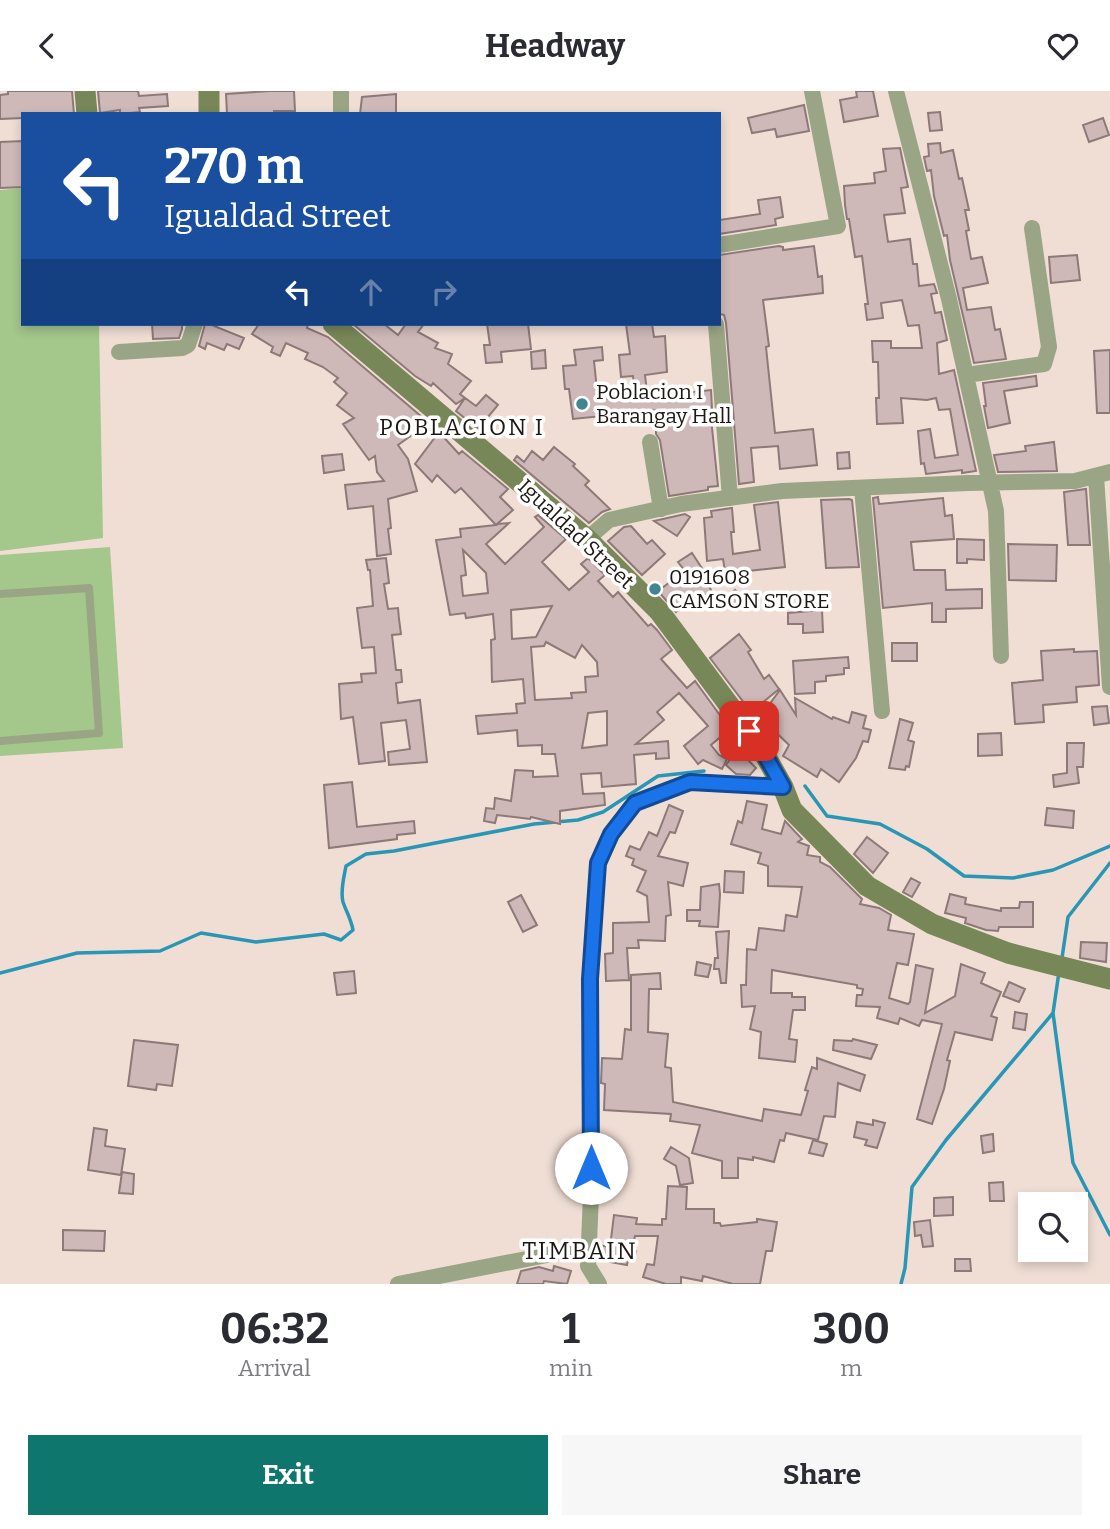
<!DOCTYPE html>
<html lang="en">
<head>
<meta charset="utf-8">
<style>
  body { margin:0; font-family:Bitter,serif; background:#f7f7f7; color:#2b2b33; height:100vh; display:flex; flex-direction:column; font-size:26px; white-space:nowrap }
  * { box-sizing:border-box; margin:0 }
  p { font-size:23px; color:#7c7c81 }
  .icon { flex:none; width:38px; height:38px; fill:none; stroke:currentColor; stroke-width:2; stroke-linecap:round; stroke-linejoin:round }
  .map { position:relative; height:1193px; overflow:hidden }
  .side { display:flex; flex-direction:column; background:#fff; flex:1 }
  .side>* { flex:none }
  .hud { position:absolute; left:21px; top:21px; width:700px; height:214px; border-radius:0px; box-shadow:0 4px 10px #0003; background:#1a4fa0; color:#fff; overflow:hidden }
  .buttons { position:absolute; left:1018px; top:1101px; display:grid; gap:14px }
  .buttons a { display:grid; place-items:center; width:70px; height:70px; border-radius:0px; background:#fff; box-shadow:0 4px 10px #0003; font-size:35px }
  .pin { position:absolute; display:grid; place-items:center; width:60px; height:60px; color:#fff; margin:-30px; border-radius:14px; box-shadow:0 4px 10px #0006 }
  .me { position:absolute; width:77px; margin:-38px; rotate:0deg; stroke-linejoin:round; filter:drop-shadow(0 0 5px #0008) }
  .turn { display:flex; align-items:center; gap:24px; height:147px; padding:0 28px; font-size:32px }
  .turn .icon { width:91px; height:91px; stroke-width:2.5 }
  .turn b { display:block; font-size:49px; line-height:60px }
  .lanes { display:flex; align-items:center; height:66px; padding:0 28px; background:#0003; justify-content:center; gap:35px; direction:ltr }
  .lanes .off { opacity:.35 }
  .eta { display:flex; justify-content:space-evenly; align-items:center; height:119px; text-align:center }
  .eta b { font-size:42px; font-weight:700; line-height:49px }
  .button { display:flex; gap:14px; margin-top:auto; padding:14px 28px }
  .button a { flex:1; height:80px; border-radius:0px; background:#0f766e; color:#fff; font-size:28px; font-weight:700; line-height:80px; text-align:center }
  .button a+a { background:#f7f7f7; color:#2b2b33 }
  header { display:flex; justify-content:space-between; align-items:center; height:91px; padding:0 28px; background:#fff; font-size:32px; font-weight:700 }
  .map>svg:first-child { display:block }
  .green { fill:#a4c78c }
  .lines { fill:none; stroke-linecap:round; stroke-linejoin:round }
  .stream { stroke:#2896b4; stroke-width:3.5 }
  .building { fill:#ceb9b8; stroke:#8c7978; stroke-width:2; fill-rule:evenodd }
  .lane { stroke:#9aa585; stroke-width:8 }
  .street { stroke:#9aa585; stroke-width:16 }
  .secondary { stroke:#788757; stroke-width:21 }
  .route-casing { stroke:#114b97; stroke-width:18 }
  .route { stroke:#1a73e8; stroke-width:12 }
  .poi-dot { fill:#3f868e; stroke:#fff; stroke-width:2.5 }
  .labels { text-anchor:middle; dominant-baseline:central; stroke-width:7; stroke-linejoin:round; paint-order:stroke }
  .poi-label { font-size:21px; fill:#1d1713; stroke:#fff; text-anchor:start }
  .street-label { font-size:21px; fill:#1d1713; stroke:#fff }
  .neighbourhood-label { font-size:23px; letter-spacing:2px; fill:#1d1713; stroke:#fff }
  .quarter-label { font-size:24px; letter-spacing:2px; fill:#1d1713; stroke:#fff }
</style>
</head>
<body>
<header><svg class="icon" aria-label="back" viewBox="0 0 24 24"><path d="M15 5l-7 7 7 7"/></svg>Headway<svg class="icon" aria-label="heart" viewBox="0 0 24 24"><path d="M12 20l-8-8c-3-5 5-10 8-4 3-6 11-1 8 4z"/></svg></header>
<div class="map">
<svg width="1110" height="1193" viewBox="0 0 1110 1193">
  <rect width="100%" height="100%" fill="#f0ded4"/>
  <path class="green" d="M 23,97 L 23,233 L 99,233 L 103,447 L 0,460 L 0,99 Z
    M 110,456 L 123,657 L 0,665 L 0,464 Z"/>
  <g class="lines">
    <path class="stream" d="M 805,695 L 827,725 L 880,733 L 927,758 L 964,785 L 1013,787 L 1053,779 L 1110,755
      M 1062,867 L 1068,826 L 1110,772
      M 1059,881 L 1053,922 L 1073,1072 L 1110,1144
      M 0,882 L 77,862 L 160,860 L 201,842 L 256,851 L 324,843 L 341,849 L 353,839 C 351,828 346,820 343,811 C 340,800 344,786 346,775 L 366,763 L 394,760 L 534,733 L 578,729 L 603,721 L 658,685 L 704,680
      M 901,1193 L 905,1177 L 912,1096 L 946,1049 L 1053,922"/>
  </g>
  <path class="building" d="M 8,0 L 72,0 L 74,23 L 23,23 L 23,27 L 0,28 L 0,4 L 8,3 Z
    M 98,0 L 138,0 L 139,5 L 167,3 L 168,15 L 139,17 L 140,21 L 120,23 L 120,19 L 100,22 Z
    M 270,0 L 294,0 L 295,20 L 274,20 L 274,23 L 227,23 L 226,3 Z
    M 856,0 L 873,0 L 878,25 L 844,31 L 840,9 L 857,6 Z
    M 396,3 L 396,23 L 360,23 L 362,6 Z
    M 804,14 L 809,40 L 777,46 L 775,38 L 752,42 L 748,27 Z
    M 940,21 L 942,39 L 930,40 L 928,22 Z
    M 1103,27 L 1109,44 L 1089,51 L 1083,34 Z
    M 23,50 L 23,96 L 0,97 L 0,51 Z
    M 940,52 L 941,62 L 953,59 L 959,88 L 962,87 L 969,119 L 965,119 L 969,139 L 966,140 L 971,168 L 982,166 L 988,192 L 963,197 L 967,219 L 991,216 L 995,239 L 1000,238 L 1006,268 L 974,272 L 950,169 L 947,144 L 944,145 L 934,105 L 931,79 L 927,80 L 924,66 L 929,65 L 928,53 Z
    M 900,57 L 908,96 L 901,97 L 905,122 L 884,124 L 888,151 L 910,148 L 913,173 L 917,173 L 919,195 L 934,193 L 937,202 L 931,203 L 935,222 L 941,221 L 947,249 L 937,252 L 939,283 L 954,279 L 976,380 L 962,382 L 962,379 L 926,383 L 924,372 L 921,373 L 918,340 L 930,338 L 935,367 L 958,364 L 950,318 L 939,319 L 936,307 L 927,309 L 901,307 L 903,332 L 877,333 L 876,307 L 879,307 L 878,271 L 873,271 L 872,250 L 891,250 L 891,257 L 922,257 L 919,234 L 908,235 L 902,209 L 881,212 L 883,227 L 867,229 L 865,213 L 868,213 L 862,165 L 855,166 L 849,128 L 847,128 L 845,114 L 844,95 L 875,92 L 874,82 L 886,80 L 883,58 Z
    M 780,106 L 783,126 L 775,128 L 776,134 L 719,143 L 719,129 L 760,123 L 758,109 Z
    M 779,155 L 783,156 L 783,159 L 814,155 L 818,186 L 822,185 L 823,202 L 763,209 L 769,255 L 766,256 L 775,342 L 813,338 L 817,374 L 780,378 L 778,355 L 751,357 L 754,391 L 739,393 L 726,232 L 724,224 L 720,223 L 719,214 L 719,164 Z
    M 1077,164 L 1080,189 L 1051,192 L 1049,166 Z
    M 152,233 L 182,233 L 182,238 L 179,247 L 153,248 Z
    M 205,233 L 215,233 L 214,235 L 244,247 L 239,258 L 227,253 L 224,259 L 207,252 L 205,258 L 199,255 Z
    M 259,233 L 308,233 L 307,237 L 328,246 L 429,332 L 398,354 L 408,368 L 417,400 L 388,408 L 391,437 L 388,438 L 391,463 L 377,465 L 373,415 L 348,418 L 345,394 L 384,390 L 377,381 L 375,365 L 369,369 L 343,333 L 354,327 L 337,314 L 347,302 L 334,291 L 338,287 L 323,276 L 305,268 L 308,262 L 286,252 L 280,265 L 271,261 L 273,256 L 252,243 Z
    M 353,233 L 384,233 L 398,244 L 406,233 L 424,233 L 418,241 L 438,252 L 435,257 L 452,263 L 448,273 L 471,290 L 460,303 L 465,307 L 456,313 L 433,292 L 431,295 L 415,285 Z
    M 487,233 L 528,233 L 531,258 L 501,261 L 502,271 L 486,272 L 484,254 L 490,254 Z
    M 626,233 L 652,233 L 654,246 L 665,245 L 667,281 L 645,284 L 648,309 L 675,306 L 674,303 L 711,299 L 712,317 L 710,317 L 718,395 L 708,396 L 708,399 L 669,405 L 660,349 L 656,343 L 656,319 L 632,321 L 632,325 L 612,327 L 612,324 L 573,328 L 569,298 L 565,298 L 563,275 L 576,274 L 574,259 L 602,256 L 603,269 L 594,270 L 598,309 L 635,305 L 633,285 L 621,286 L 619,264 L 630,263 Z
    M 545,259 L 546,277 L 532,278 L 531,261 Z
    M 1110,259 L 1110,322 L 1097,322 L 1094,260 Z
    M 1036,285 L 1037,295 L 1004,300 L 1010,332 L 988,337 L 984,315 L 986,315 L 983,292 Z
    M 486,304 L 498,314 L 478,338 L 456,320 L 465,307 L 476,315 Z
    M 439,341 L 459,363 L 462,360 L 508,398 L 500,406 L 513,419 L 497,433 L 509,432 L 486,453 L 505,473 L 544,436 L 535,426 L 538,424 L 566,448 L 542,471 L 569,499 L 589,481 L 581,473 L 588,467 L 605,484 L 598,490 L 613,506 L 618,501 L 648,535 L 651,533 L 657,539 L 672,559 L 661,568 L 687,597 L 695,590 L 730,638 L 711,654 L 719,664 L 727,668 L 722,678 L 703,669 L 698,673 L 684,655 L 708,635 L 679,602 L 657,621 L 664,629 L 636,653 L 668,650 L 669,667 L 656,668 L 656,662 L 634,664 L 636,693 L 602,696 L 601,682 L 581,683 L 583,703 L 604,702 L 605,714 L 560,720 L 560,733 L 531,726 L 530,728 L 497,724 L 495,732 L 484,730 L 486,717 L 494,718 L 495,707 L 511,710 L 515,679 L 533,680 L 533,686 L 558,685 L 555,663 L 542,663 L 542,654 L 518,655 L 517,639 L 478,643 L 476,625 L 517,622 L 516,613 L 525,612 L 523,588 L 492,591 L 491,549 L 495,548 L 493,523 L 466,527 L 465,522 L 450,524 L 436,449 L 461,446 L 460,438 L 496,434 L 461,397 L 455,402 L 437,384 L 432,391 L 415,373 ZM 463,459 L 486,482 L 488,502 L 463,505 L 461,485 L 466,484 ZM 552,515 L 536,546 L 512,548 L 511,519 ZM 546,551 L 575,567 L 582,554 L 597,571 L 598,585 L 585,586 L 586,601 L 571,602 L 572,607 L 535,609 L 531,556 L 544,555 ZM 607,620 L 607,654 L 582,657 L 588,622 Z
    M 1054,351 L 1057,380 L 998,381 L 994,364 L 1026,360 L 1025,355 Z
    M 554,356 L 575,373 L 573,375 L 589,390 L 585,394 L 610,418 L 602,421 L 589,432 L 514,369 L 517,365 L 524,371 L 532,360 L 543,369 Z
    M 849,361 L 850,377 L 838,378 L 837,362 Z
    M 342,363 L 344,379 L 324,382 L 322,365 Z
    M 1086,398 L 1090,454 L 1068,454 L 1064,401 Z
    M 878,406 L 879,413 L 943,407 L 945,425 L 952,424 L 954,448 L 911,451 L 914,479 L 945,479 L 946,499 L 982,498 L 982,517 L 946,518 L 946,531 L 932,531 L 932,512 L 883,517 L 873,407 Z
    M 849,408 L 852,409 L 859,476 L 826,477 L 821,409 Z
    M 778,411 L 785,476 L 748,480 L 748,482 L 726,486 L 723,468 L 707,470 L 704,427 L 712,426 L 711,420 L 732,417 L 734,441 L 731,441 L 733,463 L 760,459 L 754,414 Z
    M 685,423 L 690,426 L 677,445 L 654,430 Z
    M 631,435 L 647,453 L 652,449 L 665,463 L 642,484 L 608,450 L 624,436 Z
    M 957,448 L 984,449 L 984,469 L 967,468 L 967,472 L 957,472 Z
    M 1008,453 L 1057,454 L 1056,490 L 1009,489 Z
    M 692,462 L 709,488 L 706,489 L 712,501 L 693,510 L 691,507 L 676,521 L 658,500 L 685,480 L 678,471 Z
    M 386,467 L 389,492 L 384,493 L 388,518 L 398,517 L 399,528 L 401,543 L 392,544 L 396,579 L 401,579 L 402,591 L 396,592 L 398,612 L 420,609 L 427,671 L 389,674 L 388,661 L 410,658 L 406,629 L 381,632 L 385,670 L 359,673 L 353,626 L 341,628 L 339,593 L 362,591 L 361,583 L 376,582 L 374,556 L 362,557 L 357,517 L 373,515 L 370,479 L 368,479 L 366,469 Z
    M 735,499 L 745,510 L 735,519 L 730,513 L 728,505 Z
    M 822,519 L 823,541 L 803,542 L 803,533 L 788,533 L 788,522 Z
    M 739,543 L 751,559 L 748,561 L 764,588 L 769,584 L 779,598 L 751,621 L 710,567 Z
    M 892,552 L 917,552 L 917,570 L 892,570 Z
    M 1074,558 L 1074,561 L 1097,560 L 1099,594 L 1076,596 L 1077,611 L 1043,614 L 1044,631 L 1015,633 L 1012,592 L 1043,589 L 1041,560 Z
    M 848,566 L 849,577 L 844,577 L 844,583 L 826,585 L 826,590 L 815,591 L 815,602 L 795,603 L 793,570 Z
    M 780,599 L 796,624 L 795,607 L 832,628 L 833,626 L 849,632 L 852,621 L 866,625 L 863,637 L 871,639 L 868,651 L 863,650 L 856,667 L 839,691 L 821,678 L 817,686 L 783,665 L 789,654 L 760,626 Z
    M 1107,615 L 1109,632 L 1094,634 L 1092,616 Z
    M 900,628 L 913,632 L 908,649 L 914,651 L 909,676 L 906,675 L 905,679 L 889,677 Z
    M 1001,642 L 1002,664 L 978,665 L 978,643 Z
    M 1067,652 L 1084,652 L 1083,676 L 1077,676 L 1079,692 L 1054,696 L 1053,684 L 1067,682 Z
    M 737,658 L 756,677 L 750,684 L 736,683 L 726,674 Z
    M 352,691 L 357,736 L 414,730 L 415,742 L 397,744 L 397,748 L 329,757 L 324,694 Z
    M 747,710 L 767,714 L 762,738 L 781,743 L 785,730 L 802,748 L 798,751 L 809,755 L 807,764 L 820,766 L 820,771 L 830,776 L 862,808 L 860,813 L 879,817 L 891,824 L 888,839 L 914,843 L 908,874 L 897,872 L 889,907 L 908,913 L 910,911 L 916,874 L 933,878 L 925,922 L 955,905 L 961,873 L 985,882 L 981,892 L 1001,901 L 991,925 L 997,927 L 992,949 L 955,941 L 947,969 L 950,970 L 944,998 L 932,1033 L 917,1028 L 942,933 L 922,929 L 919,935 L 900,927 L 898,933 L 877,927 L 880,916 L 856,915 L 857,904 L 862,904 L 863,898 L 857,897 L 857,894 L 772,879 L 771,902 L 792,902 L 792,906 L 805,906 L 805,919 L 793,919 L 789,948 L 797,949 L 795,971 L 759,967 L 761,941 L 750,938 L 755,915 L 742,916 L 741,894 L 746,894 L 747,858 L 756,859 L 759,837 L 784,840 L 786,824 L 797,826 L 802,796 L 768,795 L 768,775 L 758,772 L 761,762 L 731,753 L 738,730 L 742,732 Z
    M 669,714 L 683,720 L 675,742 L 670,741 L 658,765 L 688,772 L 683,795 L 668,791 L 671,824 L 666,825 L 665,850 L 638,849 L 639,857 L 627,857 L 629,889 L 606,890 L 605,863 L 613,862 L 613,832 L 649,831 L 647,805 L 637,800 L 646,780 L 632,774 L 634,768 L 626,765 L 630,755 L 640,759 L 649,741 L 657,745 Z
    M 1047,717 L 1074,720 L 1073,737 L 1045,734 Z
    M 867,746 L 888,762 L 873,782 L 854,763 Z
    M 725,780 L 744,781 L 743,802 L 724,801 Z
    M 911,787 L 920,792 L 912,806 L 903,801 Z
    M 719,793 L 720,803 L 718,836 L 699,835 L 700,830 L 687,830 L 687,819 L 700,819 L 701,796 Z
    M 950,803 L 966,807 L 965,813 L 1001,820 L 1001,817 L 1019,817 L 1020,811 L 1033,811 L 1033,836 L 999,836 L 998,840 L 986,839 L 965,832 L 966,827 L 945,822 Z
    M 521,804 L 537,834 L 523,841 L 508,811 Z
    M 729,840 L 726,892 L 721,892 L 719,878 L 714,878 L 715,867 L 718,867 L 716,841 Z
    M 1081,851 L 1107,852 L 1106,871 L 1080,867 Z
    M 697,871 L 711,874 L 708,886 L 695,884 Z
    M 354,880 L 356,902 L 337,904 L 334,882 Z
    M 660,882 L 661,898 L 649,898 L 648,941 L 668,943 L 665,976 L 671,977 L 673,1011 L 762,1030 L 764,1018 L 801,1024 L 808,1000 L 805,999 L 812,976 L 817,978 L 817,967 L 865,984 L 860,1000 L 838,992 L 835,1026 L 824,1025 L 818,1049 L 786,1042 L 784,1050 L 780,1049 L 774,1071 L 753,1066 L 753,1069 L 738,1067 L 738,1087 L 722,1087 L 722,1070 L 692,1062 L 700,1034 L 670,1030 L 671,1023 L 604,1019 L 605,993 L 601,992 L 602,967 L 622,968 L 625,938 L 631,939 L 631,884 Z
    M 1009,891 L 1025,898 L 1019,911 L 1003,905 Z
    M 1015,921 L 1027,923 L 1025,939 L 1013,937 Z
    M 853,948 L 877,954 L 871,968 L 833,959 L 834,949 L 852,950 Z
    M 134,949 L 178,954 L 172,995 L 157,993 L 156,999 L 128,995 Z
    M 873,1029 L 885,1032 L 877,1057 L 865,1054 L 867,1049 L 854,1046 L 857,1031 L 873,1034 Z
    M 94,1037 L 107,1039 L 105,1055 L 125,1058 L 121,1084 L 88,1079 Z
    M 993,1043 L 994,1060 L 983,1062 L 981,1045 Z
    M 813,1049 L 827,1053 L 823,1065 L 809,1062 Z
    M 671,1056 L 689,1067 L 693,1092 L 680,1094 L 676,1075 L 664,1068 Z
    M 122,1081 L 134,1083 L 133,1103 L 119,1102 Z
    M 1003,1091 L 1004,1110 L 990,1110 L 989,1092 Z
    M 668,1095 L 687,1096 L 686,1118 L 714,1118 L 714,1132 L 720,1132 L 721,1135 L 757,1131 L 757,1128 L 777,1131 L 772,1160 L 766,1160 L 760,1193 L 733,1193 L 703,1185 L 702,1190 L 681,1186 L 681,1193 L 666,1193 L 643,1186 L 647,1173 L 654,1174 L 658,1145 L 635,1145 L 633,1155 L 630,1154 L 629,1159 L 636,1160 L 634,1169 L 628,1168 L 627,1174 L 610,1171 L 611,1166 L 599,1164 L 599,1154 L 610,1156 L 614,1124 L 637,1127 L 636,1133 L 662,1134 L 662,1128 L 666,1128 Z
    M 953,1106 L 953,1124 L 934,1125 L 934,1107 Z
    M 930,1129 L 933,1155 L 923,1156 L 921,1144 L 915,1145 L 914,1131 Z
    M 63,1139 L 105,1140 L 104,1160 L 63,1159 Z
    M 955,1168 L 970,1168 L 971,1180 L 955,1180 Z
    M 554,1175 L 571,1180 L 567,1193 L 544,1190 L 543,1193 L 517,1193 L 521,1180 L 539,1176 L 553,1180 Z"/>
  <g class="lines">
    <path class="lane" d="M 0,503 L 89,497 L 99,642 L 0,650"/>
    <path class="street" d="M 341,0 L 341,23
      M 896,0 L 949,208 L 996,420 L 1001,565
      M 719,154 L 838,135 L 812,0
      M 716,233 L 730,407
      M 119,261 L 182,257 L 188,254 L 195,233
      M 966,284 L 1044,273 L 1049,256 L 1032,137
      M 650,351 L 661,418
      M 1096,385 L 1110,596
      M 862,397 L 882,620
      M 587,448 L 609,429 L 681,413 L 782,400 L 968,392 L 1075,390 L 1110,381
      M 398,1193 L 588,1156
      M 599,1193 L 588,1175 L 591,1104 L 590,888 L 598,772 L 611,743 L 635,712 L 690,691 L 783,696"/>
    <path class="secondary" d="M 85,0 L 87,23
      M 209,0 L 209,23
      M 333,233 L 587,448 L 659,520 L 761,657 L 783,696 L 792,719 L 867,795 L 932,833 L 1008,862 L 1110,888"/>
  </g>
  <g class="lines">
    <g class="route-casing">
      <path id="route" d="M 591,1077 L 590,888 L 598,772 L 611,743 L 635,712 L 690,691 L 783,696 L 761,657 L 749,640"/>
    </g>
    <use href="#route" class="route"/>
  </g>
  <g class="poi-dot">
    <circle cx="582" cy="313" r="7"/>
    <circle cx="655" cy="498" r="7"/>
  </g>
  <g class="labels">
    <g class="poi-label">
      <text x="596" y="301">Poblacion I<tspan x="596" dy="24">Barangay Hall</tspan></text>
      <text x="669" y="486">0191608<tspan x="669" dy="24">CAMSON STORE</tspan></text>
    </g>
    <g class="street-label">
      <text transform="translate(576 443) rotate(43)">Igualdad Street</text>
    </g>
    <g class="neighbourhood-label">
      <text x="462" y="336">POBLACION I</text>
    </g>
    <g class="quarter-label">
      <text x="580" y="1160">TIMBAIN</text>
    </g>
  </g>
</svg>
<div class="buttons">
<a><svg class="icon" aria-label="search" viewBox="0 0 24 24"><circle cx="10" cy="10" r="6"/><path d="M15 15l6 6"/></svg></a>
</div>
<div class="pin" style="left:749px;top:640px;background:#d93025"><svg class="icon" aria-label="arrive" viewBox="0 0 24 24"><path d="M6 21V4h12l-3 4 3 4H6"/></svg></div>
<svg class="me" style="left:591px;top:1077px" viewBox="-20 -20 40 40"><circle r="19" fill="#fff"/><path d="M0-13L10 11 0 6-10 11z" fill="#1a73e8"/></svg>
<div class="hud">
<div class="turn"><svg class="icon" aria-label="left" viewBox="0 0 24 24"><path d="M17 20v-9H6M10 6l-5 5 5 5"/></svg><div><b>270 m</b>Igualdad Street</div></div>
<div class="lanes"><svg class="icon" aria-label="left" viewBox="0 0 24 24"><path d="M17 20v-9H6M10 6l-5 5 5 5"/></svg><svg class="icon off" aria-label="ahead" viewBox="0 0 24 24"><path d="M12 20V5M6 11l6-6 6 6"/></svg><svg class="icon off" aria-label="right" viewBox="0 0 24 24"><path d="M7 20v-9h11M14 6l5 5-5 5"/></svg></div>
</div>
</div>
<section class="side">
<div class="eta">
<div><b>06:32</b><p>Arrival</p></div>
<div><b>1</b><p>min</p></div>
<div><b>300</b><p>m</p></div>
</div>
<div class="button"><a>Exit</a><a>Share</a></div>
</section>
</body>
</html>
